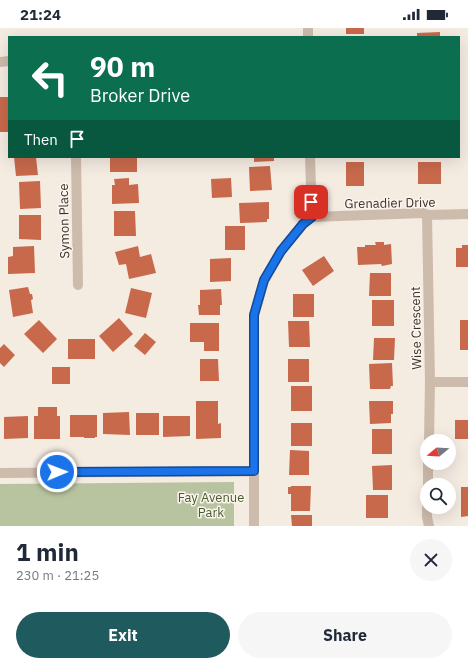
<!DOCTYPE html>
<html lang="en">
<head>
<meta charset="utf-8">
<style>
  body { margin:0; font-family:"IBM Plex Sans",sans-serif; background:#f6f6f7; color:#1f2937; height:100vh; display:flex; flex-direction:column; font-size:15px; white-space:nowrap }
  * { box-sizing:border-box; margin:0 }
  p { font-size:13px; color:#747a83 }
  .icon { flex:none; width:22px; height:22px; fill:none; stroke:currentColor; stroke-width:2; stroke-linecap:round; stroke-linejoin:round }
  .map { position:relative; height:498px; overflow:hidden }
  .side { display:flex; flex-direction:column; background:#fff; flex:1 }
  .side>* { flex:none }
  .hud { position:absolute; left:8px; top:8px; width:452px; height:122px; border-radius:0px; box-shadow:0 4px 16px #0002; background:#0b6e4f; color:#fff; overflow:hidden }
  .needle { width:26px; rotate:252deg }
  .controls { position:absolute; left:420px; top:406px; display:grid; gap:8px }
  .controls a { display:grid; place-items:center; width:36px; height:36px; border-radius:50%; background:#fff; box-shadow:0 4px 16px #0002; font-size:20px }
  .pin { position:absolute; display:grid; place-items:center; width:34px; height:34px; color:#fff; margin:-17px; border-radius:8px; box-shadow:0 2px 6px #0006 }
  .me { position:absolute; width:44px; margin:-22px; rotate:89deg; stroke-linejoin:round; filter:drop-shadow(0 0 3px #0008) }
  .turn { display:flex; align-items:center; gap:14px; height:84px; padding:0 16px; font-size:18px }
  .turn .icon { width:52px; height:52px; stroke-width:2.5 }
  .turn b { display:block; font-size:28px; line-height:34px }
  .then { display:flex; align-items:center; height:38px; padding:0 16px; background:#0003; gap:8px; font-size:15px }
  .round { display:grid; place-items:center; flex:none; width:42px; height:42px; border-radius:21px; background:#f6f6f7 }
  .headline { display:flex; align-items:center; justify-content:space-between; height:68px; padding:0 16px }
  h1 { font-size:24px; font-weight:800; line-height:30px }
  .cta { display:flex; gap:8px; margin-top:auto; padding:8px 16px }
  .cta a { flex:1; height:46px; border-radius:24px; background:#1f5a5e; color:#fff; font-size:16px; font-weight:800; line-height:46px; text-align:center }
  .cta a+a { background:#f6f6f7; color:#1f2937 }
  .status { display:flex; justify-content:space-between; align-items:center; height:28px; padding:0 20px; background:#fff; direction:ltr }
  .status svg { height:11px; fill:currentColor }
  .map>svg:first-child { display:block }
  .green { fill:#b8c4a0 }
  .building { fill:#c8694b }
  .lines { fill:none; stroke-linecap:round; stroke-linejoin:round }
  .street { stroke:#cdbbac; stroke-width:10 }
  .route-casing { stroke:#114b97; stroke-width:10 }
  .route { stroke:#1a73e8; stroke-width:7 }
  .labels { text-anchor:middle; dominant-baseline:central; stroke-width:3; stroke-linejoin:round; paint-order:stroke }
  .street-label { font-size:13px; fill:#3b302b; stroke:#fbf5ee }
  .park-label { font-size:13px; fill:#4a5a2e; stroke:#fbf5ee }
</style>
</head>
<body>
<div class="status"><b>21:24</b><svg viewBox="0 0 49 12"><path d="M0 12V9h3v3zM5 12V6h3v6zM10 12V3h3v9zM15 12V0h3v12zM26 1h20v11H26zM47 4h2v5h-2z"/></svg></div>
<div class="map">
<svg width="468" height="498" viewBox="0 0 468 498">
  <rect width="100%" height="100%" fill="#f4ebe1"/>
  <path class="green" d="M 234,454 L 234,498 L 0,498 L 0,456 Z"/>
  <path class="building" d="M 346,0 L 364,0 L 364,6 L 346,6 Z
    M 440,4 L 440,9 L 417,9 L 417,5 Z
    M 0,69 L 9,69 L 9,104 L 0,104 Z
    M 14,129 L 36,129 L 38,147 L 16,148 Z
    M 110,129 L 137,129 L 137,144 L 110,144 Z
    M 254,129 L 274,129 L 274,133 L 254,134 Z
    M 346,134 L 364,134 L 364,158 L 346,158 Z
    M 418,134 L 441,134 L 441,156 L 418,156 Z
    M 270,138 L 272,162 L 250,163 L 249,139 Z
    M 129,150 L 129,157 L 138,156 L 139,175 L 112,176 L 112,157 L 115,157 L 114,151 Z
    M 231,150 L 232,169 L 212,170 L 211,151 Z
    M 40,153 L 41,180 L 20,181 L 19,154 Z
    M 269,174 L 269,191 L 267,191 L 267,194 L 240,195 L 239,175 Z
    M 114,183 L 135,183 L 136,208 L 114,208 Z
    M 19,187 L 41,187 L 41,212 L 19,211 Z
    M 225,198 L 245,198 L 245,222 L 225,222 Z
    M 375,214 L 384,214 L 384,217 L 391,216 L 392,236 L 382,238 L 381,236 L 358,237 L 357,219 L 365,219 L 365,217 L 376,217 Z
    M 462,217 L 468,217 L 468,239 L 456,239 L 456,220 L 462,220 Z
    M 34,218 L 35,245 L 8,246 L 8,229 L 13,228 L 13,219 Z
    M 138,218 L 140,229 L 151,226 L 156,245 L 129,251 L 126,236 L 119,237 L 115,224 Z
    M 324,228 L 334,243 L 313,258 L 302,242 Z
    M 231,230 L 231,253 L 210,254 L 210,231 Z
    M 370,245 L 391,245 L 391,268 L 369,268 Z
    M 28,259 L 30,266 L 32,266 L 33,271 L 31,272 L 33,285 L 13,289 L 9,262 Z
    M 131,260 L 152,265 L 146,290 L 125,285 Z
    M 221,261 L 222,277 L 220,277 L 220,287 L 199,287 L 198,277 L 200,277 L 200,262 Z
    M 293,266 L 314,266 L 314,289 L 293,289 Z
    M 372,272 L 394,272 L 394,298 L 372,298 Z
    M 119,290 L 133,306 L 113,324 L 99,308 Z
    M 39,292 L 57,311 L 43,325 L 24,306 Z
    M 460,292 L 468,292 L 468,322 L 460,322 Z
    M 288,293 L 309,293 L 310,319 L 289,319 Z
    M 190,295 L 219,295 L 219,323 L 204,323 L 204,314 L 190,314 Z
    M 145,305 L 156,314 L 145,327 L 134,318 Z
    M 374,310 L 395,310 L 394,332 L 373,332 Z
    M 68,311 L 95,311 L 95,331 L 68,331 Z
    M 4,316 L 15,327 L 4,339 L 0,335 L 0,320 Z
    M 200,331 L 218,331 L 219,353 L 200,353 Z
    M 288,331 L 309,331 L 309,354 L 288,354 Z
    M 392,335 L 393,358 L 391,358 L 390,361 L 370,361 L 369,336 Z
    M 52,339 L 70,339 L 70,356 L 52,356 Z
    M 291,358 L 312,358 L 312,383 L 291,383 Z
    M 196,373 L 218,373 L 218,396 L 221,395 L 221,410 L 196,411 Z
    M 369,373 L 393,373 L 393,386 L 391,386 L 391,395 L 370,396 Z
    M 38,379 L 57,379 L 57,388 L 60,388 L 60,411 L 34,411 L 34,388 L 38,388 Z
    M 129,384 L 130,407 L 103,406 L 103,385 Z
    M 136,385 L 159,385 L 159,407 L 136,407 Z
    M 70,387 L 97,387 L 97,409 L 95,409 L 95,410 L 84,410 L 84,409 L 70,409 Z
    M 28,388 L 28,410 L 4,411 L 4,389 Z
    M 163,388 L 190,388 L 190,408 L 163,409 Z
    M 455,392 L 468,392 L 468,411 L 455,411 Z
    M 291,395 L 312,395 L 312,418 L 291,418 Z
    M 372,401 L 392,401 L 392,426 L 372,426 Z
    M 290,422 L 309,423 L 309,447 L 289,447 Z
    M 392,437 L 392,462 L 373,462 L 372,438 Z
    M 291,458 L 311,458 L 310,483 L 291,483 L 291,466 L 288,466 L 288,459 L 291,459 Z
    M 461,459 L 468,459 L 468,488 L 461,489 Z
    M 366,467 L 388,467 L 388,490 L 366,490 Z
    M 291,487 L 312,487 L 312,498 L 292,498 Z"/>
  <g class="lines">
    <path class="street" d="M 308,0 L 308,9
      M 0,34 L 9,33
      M 76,129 L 78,257
      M 310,129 L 312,189
      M 427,187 L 430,354 L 429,413
      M 312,189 L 424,185 L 427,187 L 468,186
      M 430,354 L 468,354
      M 0,445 L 254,443
      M 428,457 L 428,435
      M 427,479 L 427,489 L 429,498
      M 254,498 L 254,287 L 264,253 L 281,223 L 303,196 L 312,189"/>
  </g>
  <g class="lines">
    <g class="route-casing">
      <path id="route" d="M 57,444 L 254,443 L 254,287 L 264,252 L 281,223 L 303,196 L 312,189 L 311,174"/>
    </g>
    <use href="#route" class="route"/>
  </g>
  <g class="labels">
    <g class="street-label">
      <text transform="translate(390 175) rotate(-1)">Grenadier Drive</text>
      <text transform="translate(64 193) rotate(-91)">Symon Place</text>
      <text transform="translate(416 300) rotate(-91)">Wise Crescent</text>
    </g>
    <g class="park-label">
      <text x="211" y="469">Fay Avenue<tspan x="211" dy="15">Park</tspan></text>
    </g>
  </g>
</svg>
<div class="controls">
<a><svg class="needle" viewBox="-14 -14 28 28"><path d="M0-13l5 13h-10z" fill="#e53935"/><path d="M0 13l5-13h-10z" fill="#747a83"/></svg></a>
<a><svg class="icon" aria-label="search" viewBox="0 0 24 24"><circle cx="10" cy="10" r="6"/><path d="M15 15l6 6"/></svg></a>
</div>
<div class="pin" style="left:311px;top:174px;background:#d93025"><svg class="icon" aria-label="arrive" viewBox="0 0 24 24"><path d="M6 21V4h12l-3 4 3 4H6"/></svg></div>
<svg class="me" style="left:57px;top:444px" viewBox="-20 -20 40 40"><circle r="17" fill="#1a73e8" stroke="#fff" stroke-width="3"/><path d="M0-11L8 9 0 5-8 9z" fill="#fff"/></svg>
<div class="hud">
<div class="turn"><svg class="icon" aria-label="left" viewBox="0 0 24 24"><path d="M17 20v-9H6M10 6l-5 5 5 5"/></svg><div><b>90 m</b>Broker Drive</div></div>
<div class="then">Then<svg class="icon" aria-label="arrive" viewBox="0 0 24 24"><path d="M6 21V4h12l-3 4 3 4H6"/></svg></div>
</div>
</div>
<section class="side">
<div class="headline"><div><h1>1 min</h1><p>230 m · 21:25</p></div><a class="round"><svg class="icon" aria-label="close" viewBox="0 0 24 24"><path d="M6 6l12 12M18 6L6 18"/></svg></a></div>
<div class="cta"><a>Exit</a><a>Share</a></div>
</section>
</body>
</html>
